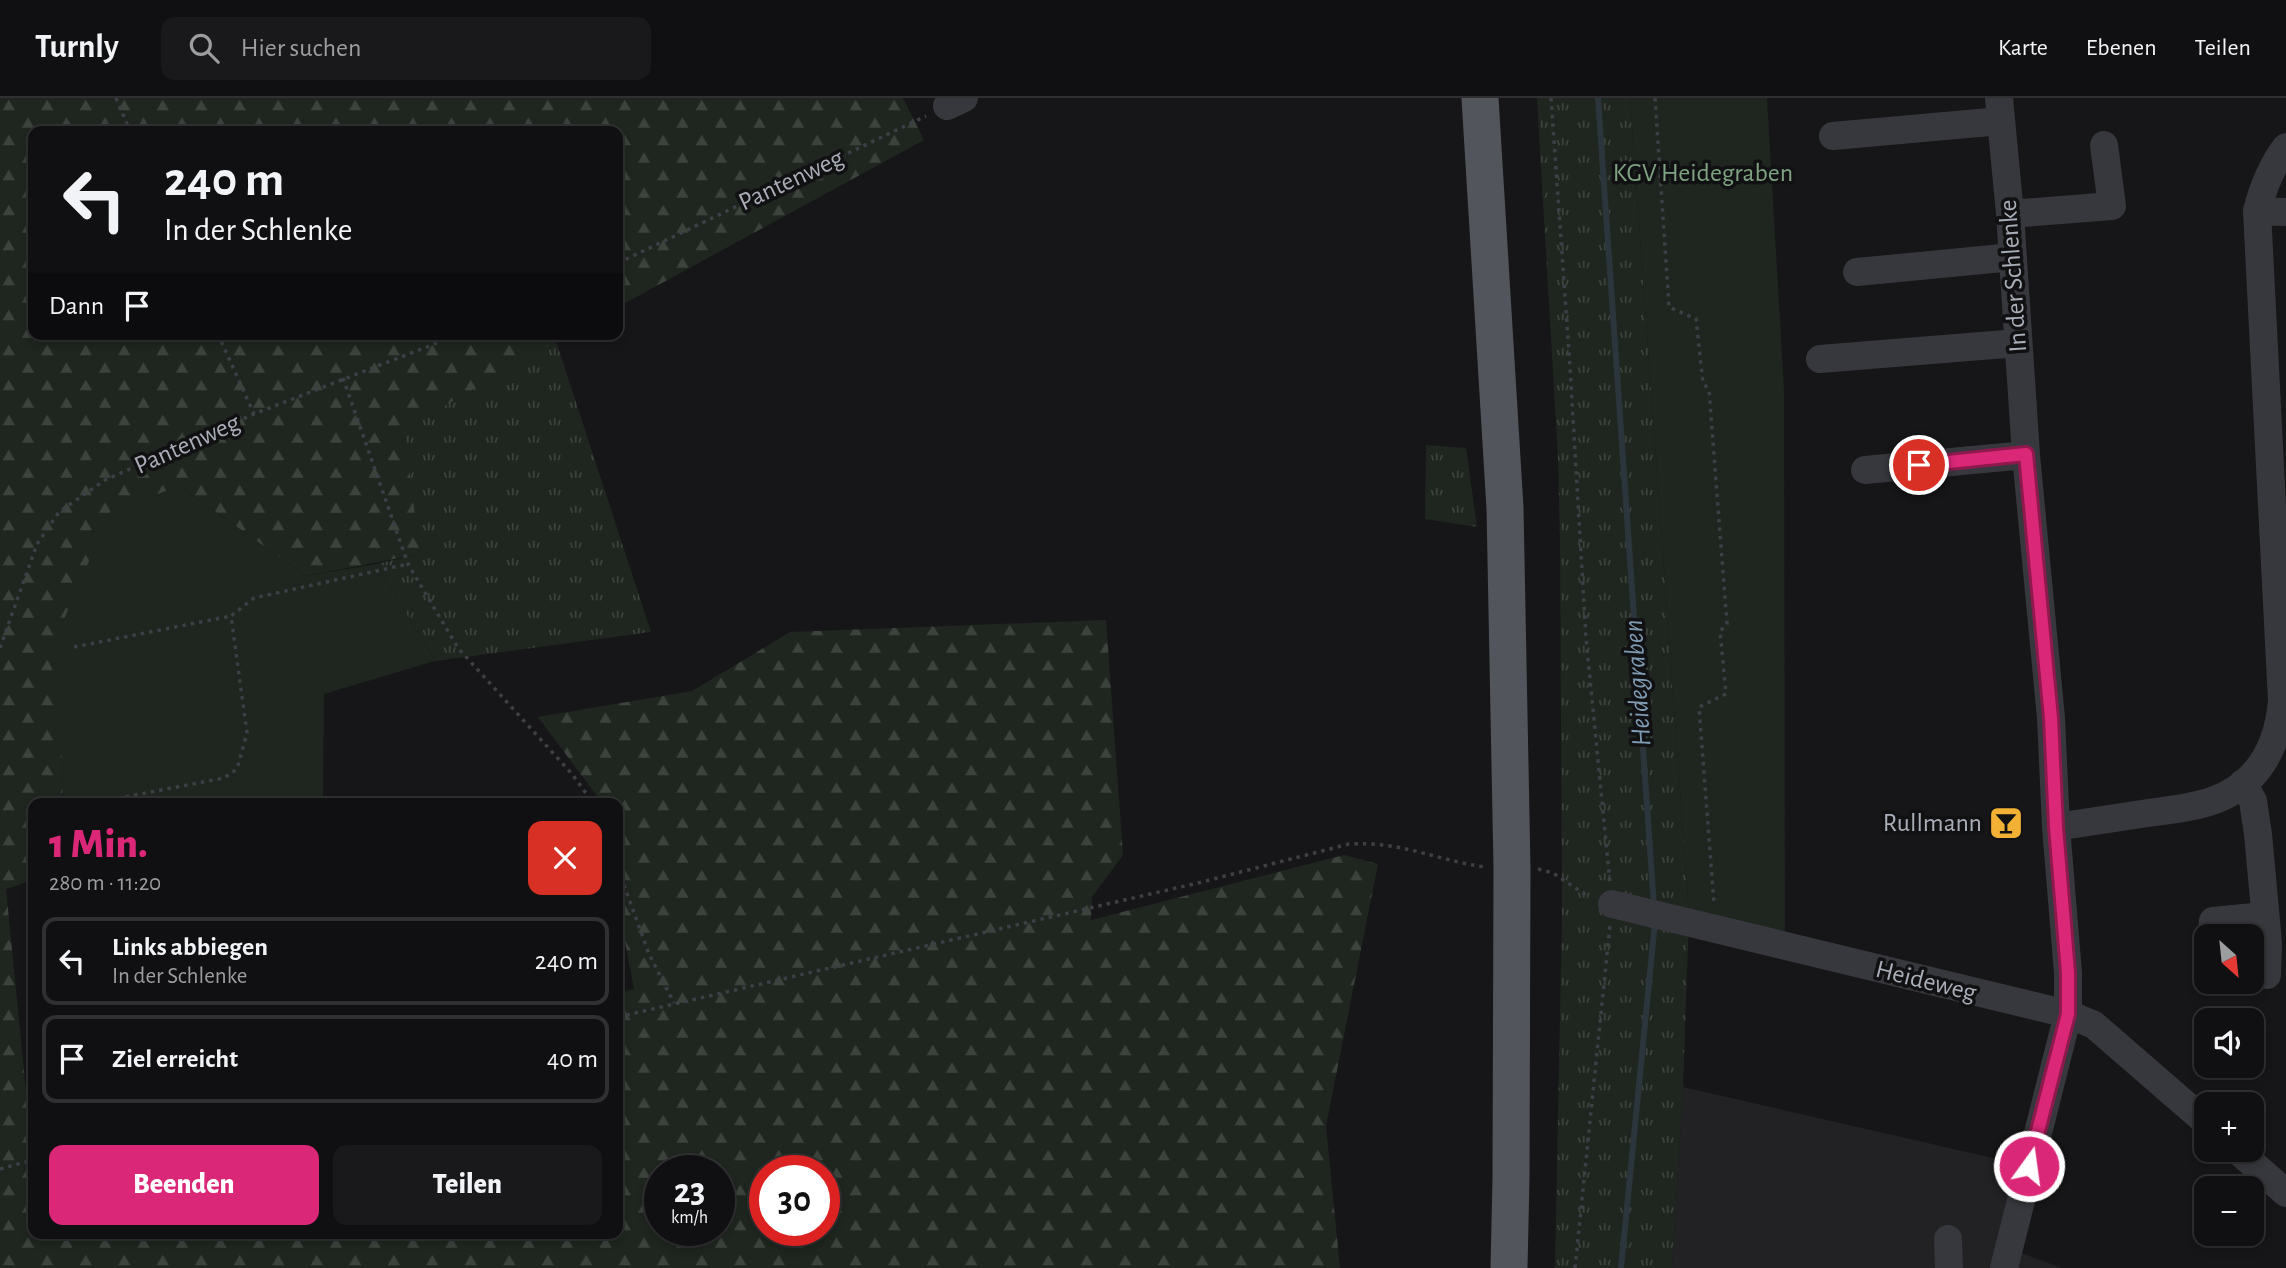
<!DOCTYPE html>
<html lang="de">
<head>
<meta charset="utf-8">
<style>
  body { margin:0; font-family:"Alegreya Sans",sans-serif; background:#19191b; color:#f1f3f6; height:100vh; display:flex; flex-direction:column; font-size:26px; white-space:nowrap }
  * { box-sizing:border-box; margin:0 }
  p { font-size:23px; color:#9c9d9f }
  .icon { flex:none; width:38px; height:38px; fill:none; stroke:currentColor; stroke-width:2; stroke-linecap:round; stroke-linejoin:round }
  .map { position:relative; flex:1; overflow:hidden }
  .panel { position:absolute; left:28px; top:700px; width:595px; height:441px; display:flex; flex-direction:column; background:#101012; border-radius:14px; box-shadow:0 4px 10px #0003,0 0 0 2px #303032 }
  .panel>* { flex:none }
  .top-card { position:absolute; left:28px; top:28px; width:595px; height:214px; border-radius:14px; box-shadow:0 4px 10px #0003,0 0 0 2px #303032; background:#101012; color:#f1f3f6; overflow:hidden }
  .needle { width:46px; rotate:153deg }
  .fabs { position:absolute; left:2194px; top:826px; display:grid; gap:14px }
  .fabs a { display:grid; place-items:center; width:70px; height:70px; border-radius:14px; background:#101012; box-shadow:0 4px 10px #0003,0 0 0 2px #303032; font-size:35px }
  .speed { position:absolute; left:644px; top:1057px; display:flex; gap:14px; font-size:35px; font-weight:700; text-align:center }
  .speed>* { display:grid; place-content:center; width:91px; height:91px; border-radius:50%; background:#101012; box-shadow:0 4px 10px #0003,0 0 0 2px #303032; line-height:1 }
  .speed small { font-size:18px; font-weight:400 }
  .speed .limit { border:10px solid #d22; background:#fff; color:#111 }
  .pin { position:absolute; display:grid; place-items:center; width:60px; height:60px; color:#fff; margin:-30px; border:4px solid #fff; border-radius:50%; box-shadow:0 2px 7px #0007 }
  .me { position:absolute; width:77px; margin:-38px; rotate:14deg; stroke-linejoin:round; filter:drop-shadow(0 0 5px #0008) }
  .turn { display:flex; align-items:center; gap:24px; height:147px; padding:0 21px; font-size:32px }
  .turn .icon { width:91px; height:91px; stroke-width:2.5 }
  .turn b { display:block; font-size:49px; line-height:60px }
  .then { display:flex; align-items:center; height:66px; padding:0 21px; background:#0003; gap:14px; font-size:26px }
  .round { display:grid; place-items:center; flex:none; width:74px; height:74px; border-radius:14px; background:#19191b }
  .summary { display:flex; align-items:center; justify-content:space-between; height:119px; padding:0 21px }
  h1 { font-size:42px; font-weight:800; line-height:52px; color:#db2777 }
  .primary-button { display:flex; gap:14px; margin-top:auto; padding:14px 21px }
  .primary-button a { flex:1; height:80px; border-radius:14px; background:#db2777; color:#fff; font-size:28px; font-weight:800; line-height:80px; text-align:center }
  .primary-button a+a { background:#19191b; color:#f1f3f6 }
  ul { padding:0; list-style:none }
  li { display:flex; align-items:center; gap:21px; height:88px; margin:0 14px 10px; padding:0 7px; border:4px solid #303032; border-radius:14px }
  li div { flex:1 }
  li b { display:block; font-size:26px }
  li em { font-style:normal }
  header { display:flex; align-items:center; gap:42px; box-sizing:border-box; height:98px; padding:0 35px; background:#101012; border-bottom:2px solid #303032 }
  header strong { font-size:33px }
  nav { display:flex; gap:38px; margin-inline-start:auto; font-size:24px }
  .search { width:490px; height:63px; background:#19191b; display:flex; align-items:center; gap:18px; box-sizing:border-box; padding:0 24px; border-radius:14px; color:#9c9d9f; font-size:26px }
  .map>svg:first-child { display:block }
  .built { fill:#222225 }
  .grass { fill:url(#grass-tufts) }
  .forest { fill:url(#forest-firs); fill-rule:evenodd }
  .garden { fill:#1e261f }
  .lines { fill:none; stroke-linecap:round; stroke-linejoin:round }
  .stream { stroke:#2c353c; stroke-width:6 }
  .path { stroke:#3d3f44; stroke-width:3.5; stroke-dasharray:3.5 5; stroke-linecap:butt }
  .minor { stroke:#37383d; stroke-width:28 }
  .major { stroke:#53555c; stroke-width:37 }
  .route-casing { stroke:#8e194d; stroke-width:18 }
  .route { stroke:#db2777; stroke-width:12 }
  .labels { text-anchor:middle; dominant-baseline:central; stroke-width:7; stroke-linejoin:round; paint-order:stroke }
  .park-label { font-size:26px; fill:#7fa381; stroke:#111113 }
  .street-label { font-size:26px; fill:#a8adb8; stroke:#111113 }
  .poi-label { font-size:26px; fill:#a8adb8; stroke:#111113; text-anchor:end }
  .water-label { font-size:28px; font-style:italic; fill:#7f9bb3; stroke:#111113 }
</style>
</head>
<body>
<header>
<strong>Turnly</strong>
<div class="search"><svg class="icon" aria-label="search" viewBox="0 0 24 24"><circle cx="10" cy="10" r="6"/><path d="M15 15l6 6"/></svg>Hier suchen</div>
<nav><a>Karte</a><a>Ebenen</a><a>Teilen</a></nav>
</header>
<div class="map">
<svg width="2286" height="1170" viewBox="0 0 2286 1170">
  <defs>
    <pattern id="grass-tufts" width="24" height="20" patternUnits="userSpaceOnUse" patternTransform="scale(1.75)"><rect width="24" height="20" fill="#1e261f"/><path d="M3 7l-1-3M5 7V3M7 7l1-3M15 17l-1-3M17 17v-4M19 17l1-3" fill="none" stroke="#3c433d"/></pattern>
    <pattern id="forest-firs" width="22" height="20" patternUnits="userSpaceOnUse" patternTransform="scale(1.75)"><rect width="22" height="20" fill="#1e261f"/><path d="M5 1l3.5 6h-7zM16 11l3.5 6h-7z" fill="#3c433d"/></pattern>
  </defs>
  <rect width="100%" height="100%" fill="#161618"/>
  <path class="built" d="M 1683,989 L 2028,1068 L 1997,1146 L 2062,1170 L 1672,1170 Z"/>
  <path class="grass" d="M 1537,0 L 1630,0 L 1689,817 L 1683,989 L 1672,1170 L 1555,1170 L 1562,818 L 1560,441 L 1558,360 Z
    M 556,243 L 651,534 L 435,563 L 376,466 L 420,456 L 403,331 Z
    M 1426,347 L 1466,350 L 1477,429 L 1425,421 Z"/>
  <path class="forest" d="M 0,0 L 903,0 L 924,42 L 618,209 L 618,33 L 33,33 L 33,236 L 569,236 L 404,331 L 420,456 L 306,478 L 179,388 L 62,661 L 63,705 L 33,705 L 33,782 L 6,791 L 28,1012 L 33,1012 L 33,1136 L 618,1136 L 618,895 L 634,891 L 618,807 L 618,705 L 599,705 L 597,698 L 538,619 L 692,593 L 790,534 L 1106,522 L 1123,757 L 1092,799 L 1091,822 L 1344,757 L 1378,766 L 1326,1028 L 1340,1170 L 0,1170 ZM 660,1073 L 719,1073 L 719,1132 L 660,1132 ZM 765,1073 L 824,1073 L 824,1132 L 765,1132 Z"/>
  <path class="garden" d="M 1630,0 L 1767,0 L 1784,291 L 1785,839 L 1689,817 Z
    M 179,388 L 306,478 L 376,466 L 435,563 L 324,596 L 323,701 L 307,705 L 63,705 L 62,661 L 50,554 L 110,414 Z"/>
  <g class="lines">
    <path class="stream" d="M 1598,0 L 1654,809
      M 1621,1170 L 1655,824"/>
    <path class="path" d="M 116,0 L 130,33
      M 1551,0 L 1570,269 L 1586,540 L 1610,785
      M 1655,0 L 1669,209 L 1696,221 L 1703,285 L 1709,292 L 1727,526 L 1720,533 L 1726,596 L 1699,609 L 1714,806
      M 618,165 L 926,18
      M 218,236 L 254,316
      M 343,280 L 408,466 L 458,550 L 572,676 L 593,705
      M 74,549 L 231,518
      M 0,550 L 37,446 L 59,414 L 105,382 L 254,316 L 460,236
      M 109,702 L 224,680 L 237,671 L 247,635 L 231,518 L 254,500 L 408,466
      M 618,771 L 649,856 L 674,905
      M 1538,771 L 1553,775 L 1589,799
      M 618,919 L 1198,785 L 1349,746 C 1402,743 1435,762 1485,769
      M 0,1071 L 33,1062
      M 1575,1170 L 1610,827"/>
    <path class="minor" d="M 1999,0 L 2010,116 L 2026,357 L 2051,620 L 2056,729 L 2068,875 L 2068,916 L 2004,1170
      M 947,8 L 964,0
      M 1833,38 L 2001,23
      M 2257,113 L 2286,114
      M 2010,116 L 2112,108 L 2104,47
      M 1857,174 L 2013,159
      M 1820,261 L 2018,245
      M 1865,372 L 2026,357
      M 2243,685 L 2253,703 L 2258,736 L 2268,845 L 2267,877
      M 2056,729 C 2087,724 2117,720 2148,715 C 2169,712 2192,710 2212,703 C 2258,687 2278,649 2282,603 L 2257,113 C 2263,89 2271,69 2286,49
      M 1612,806 L 2068,916 L 2094,927 L 2207,1025
      M 2212,838 L 2213,823 L 2264,818
      M 2237,1052 L 2286,1095
      M 1948,1141 L 1949,1170"/>
    <path class="major" d="M 1480,0 L 1505,410 L 1512,770 L 1511,1080 L 1509,1170"/>
  </g>
  <g class="lines">
    <g class="route-casing">
      <path id="route" d="M 1919,367 L 2026,356 L 2051,620 L 2056,729 L 2068,875 L 2068,916 L 2029,1068"/>
    </g>
    <use href="#route" class="route"/>
  </g>
  <defs>
    <g id="bar-square" transform="scale(1.75)"><rect x="-9" y="-9" width="18" height="18" rx="4" fill="#f2b134" stroke="#111113"/><path d="M-6-5H6L.8 .8V4.5H3.5V6h-7V4.5H-.8V.8Z" fill="#111"/></g>
  </defs>
  <g fill-rule="evenodd">
    <use href="#bar-square" x="2006" y="725"/>
  </g>
  <g class="labels">
    <g class="park-label">
      <text x="1703" y="75">KGV Heidegraben</text>
    </g>
    <g class="street-label">
      <text transform="translate(791 82) rotate(-25)">Pantenweg</text>
      <text transform="translate(2013 178) rotate(-94)">In der Schlenke</text>
      <text transform="translate(187 346) rotate(-24)">Pantenweg</text>
      <text transform="translate(1926 883) rotate(14)">Heideweg</text>
    </g>
    <g class="poi-label">
      <text x="1982" y="725">Rullmann</text>
    </g>
    <g class="water-label">
      <text transform="translate(1638 585) rotate(-94)">Heidegraben</text>
    </g>
  </g>
</svg>
<div class="fabs">
<a><svg class="needle" viewBox="-14 -14 28 28"><path d="M0-13l5 13h-10z" fill="#e53935"/><path d="M0 13l5-13h-10z" fill="#9c9d9f"/></svg></a>
<a><svg class="icon" aria-label="sound" viewBox="0 0 24 24"><path d="M4 9h4l5-4v14l-5-4H4zM17 9q2 3 0 6"/></svg></a>
<a>+</a>
<a>−</a>
</div>
<div class="speed"><div>23<small>km/h</small></div><div class="limit">30</div></div>
<div class="pin" style="left:1919px;top:367px;background:#d93025"><svg class="icon" aria-label="arrive" viewBox="0 0 24 24"><path d="M6 21V4h12l-3 4 3 4H6"/></svg></div>
<svg class="me" style="left:2029px;top:1068px" viewBox="-20 -20 40 40"><circle r="17" fill="#db2777" stroke="#fff" stroke-width="3"/><path d="M0-11L8 9 0 5-8 9z" fill="#fff"/></svg>
<div class="top-card">
<div class="turn"><svg class="icon" aria-label="left" viewBox="0 0 24 24"><path d="M17 20v-9H6M10 6l-5 5 5 5"/></svg><div><b>240 m</b>In der Schlenke</div></div>
<div class="then">Dann<svg class="icon" aria-label="arrive" viewBox="0 0 24 24"><path d="M6 21V4h12l-3 4 3 4H6"/></svg></div>
</div>
<section class="panel">
<div class="summary"><div><h1>1 Min.</h1><p>280 m · 11:20</p></div><a class="round" style="background:#d93025;color:#fff"><svg class="icon" aria-label="close" viewBox="0 0 24 24"><path d="M6 6l12 12M18 6L6 18"/></svg></a></div>
<ul>
<li><svg class="icon" aria-label="left" viewBox="0 0 24 24"><path d="M17 20v-9H6M10 6l-5 5 5 5"/></svg><div><b>Links abbiegen</b><p>In der Schlenke</p></div><em>240 m</em></li>
<li><svg class="icon" aria-label="arrive" viewBox="0 0 24 24"><path d="M6 21V4h12l-3 4 3 4H6"/></svg><div><b>Ziel erreicht</b></div><em>40 m</em></li>
</ul>
<div class="primary-button"><a>Beenden</a><a>Teilen</a></div>
</section>
</div>
</body>
</html>
